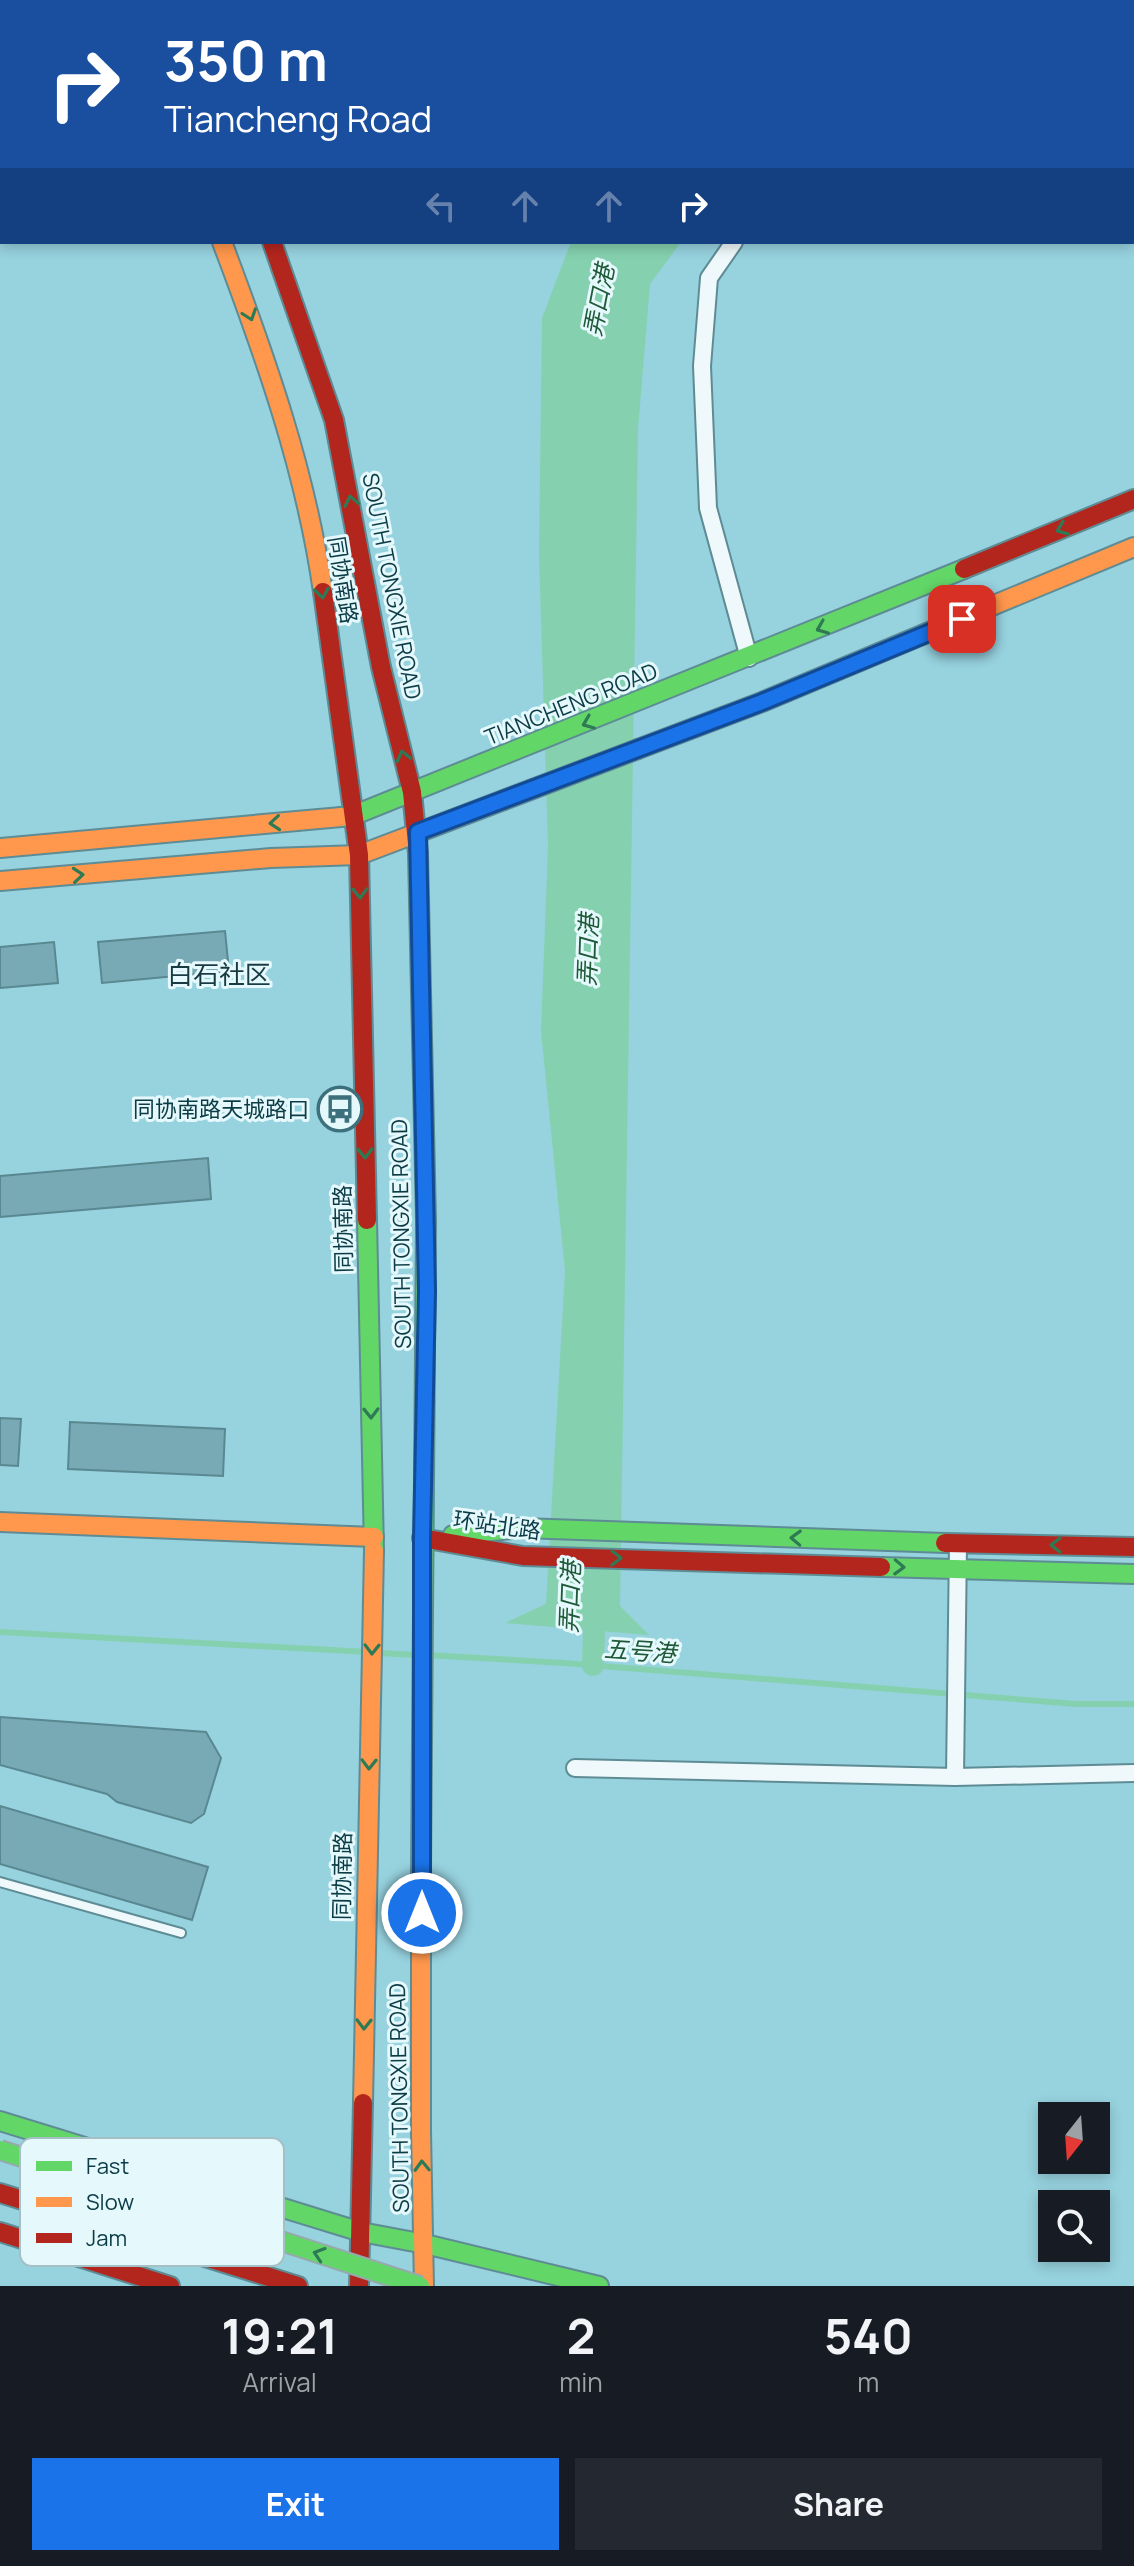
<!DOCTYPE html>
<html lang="en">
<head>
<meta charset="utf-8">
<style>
  body { margin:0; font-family:Manrope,"Noto Sans SC",sans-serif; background:#242831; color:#f1f3f6; height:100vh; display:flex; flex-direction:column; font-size:30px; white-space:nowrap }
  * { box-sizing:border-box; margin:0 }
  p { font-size:26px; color:#9ea1a6 }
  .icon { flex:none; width:44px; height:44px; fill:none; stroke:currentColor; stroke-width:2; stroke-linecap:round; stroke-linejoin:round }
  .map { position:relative; height:2286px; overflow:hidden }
  .drawer { display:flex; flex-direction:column; background:#171b24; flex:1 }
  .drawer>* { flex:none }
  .top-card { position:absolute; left:0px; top:0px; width:1134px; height:244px; box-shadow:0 4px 12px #0003; background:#1a4fa0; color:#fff; overflow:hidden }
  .needle { width:52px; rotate:197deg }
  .fabs { position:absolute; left:1038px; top:2102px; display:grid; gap:16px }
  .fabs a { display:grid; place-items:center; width:72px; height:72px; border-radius:0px; background:#171b24; box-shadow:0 4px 12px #0003; font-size:40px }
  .pin { position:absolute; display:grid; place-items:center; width:68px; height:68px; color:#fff; margin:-34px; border-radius:16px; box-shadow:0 4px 12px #0006 }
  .me { position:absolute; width:88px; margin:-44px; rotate:0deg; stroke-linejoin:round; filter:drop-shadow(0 0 6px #0008) }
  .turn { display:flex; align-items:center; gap:28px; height:168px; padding:0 32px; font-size:36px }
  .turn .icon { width:104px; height:104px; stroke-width:2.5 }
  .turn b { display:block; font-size:56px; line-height:68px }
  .lanes { display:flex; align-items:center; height:76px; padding:0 32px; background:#0003; justify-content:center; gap:40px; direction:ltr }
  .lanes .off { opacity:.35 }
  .eta { display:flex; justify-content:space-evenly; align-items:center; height:136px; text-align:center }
  .eta b { font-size:48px; font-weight:700; line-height:56px }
  .button { display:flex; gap:16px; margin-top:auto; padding:16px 32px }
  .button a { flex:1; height:92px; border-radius:0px; background:#1a73e8; color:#fff; font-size:32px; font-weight:700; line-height:92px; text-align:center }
  .button a+a { background:#242831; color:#f1f3f6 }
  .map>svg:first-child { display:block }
  .water { fill:#85d1af }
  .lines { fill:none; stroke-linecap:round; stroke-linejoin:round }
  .stream { stroke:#85d1af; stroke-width:6 }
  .canal { stroke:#85d1af; stroke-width:22 }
  .building { fill:#77aab5; stroke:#598891; stroke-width:2 }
  .lane-casing { stroke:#5e8c95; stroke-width:12 }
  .street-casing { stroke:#5e8c95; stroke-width:20 }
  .fast-casing { stroke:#5e8c95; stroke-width:22 }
  .slow-casing { stroke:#5e8c95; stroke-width:22 }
  .jam-casing { stroke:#5e8c95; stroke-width:22 }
  .lane { stroke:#eff8fa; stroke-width:8 }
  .street { stroke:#eff8fa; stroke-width:16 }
  .fast { stroke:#63d668; stroke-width:18 }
  .slow { stroke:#ff974d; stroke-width:18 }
  .jam { stroke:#b3261e; stroke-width:18 }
  .fast-bridge-casing { stroke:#96a9ad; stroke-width:22; stroke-linecap:butt }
  .fast-bridge { stroke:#63d668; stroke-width:18 }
  .oneway { stroke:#2e7a54 }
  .route-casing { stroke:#114b97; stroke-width:20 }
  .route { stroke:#1a73e8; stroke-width:14 }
  .labels { text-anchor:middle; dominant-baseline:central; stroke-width:6; stroke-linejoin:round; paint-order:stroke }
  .street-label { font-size:22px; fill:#0b3c46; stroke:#e5f8fc }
  .poi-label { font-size:22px; fill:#0b3c46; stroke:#e5f8fc; text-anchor:end }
  .water-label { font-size:24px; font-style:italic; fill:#1e5a37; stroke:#e5f8fc }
  .quarter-label { font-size:26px; fill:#183a42; stroke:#e5f8fc }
  .key { fill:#e5f8fc; stroke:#a4c0c5; stroke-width:2 }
  .key-label { font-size:22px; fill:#0b3c46 }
</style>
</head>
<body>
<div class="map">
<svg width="1134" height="2286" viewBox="0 0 1134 2286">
  <rect width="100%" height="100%" fill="#97d2df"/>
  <path class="water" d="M 571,242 L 681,242 L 650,284 L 638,429 L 620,1606 L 649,1635 L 505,1623 L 546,1604 L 565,1271 L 541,1031 L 548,846 L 539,555 L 542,318 Z"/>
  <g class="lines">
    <path class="stream" d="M 0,1632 L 368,1652
      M 379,1653 L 416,1655
      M 427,1655 L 564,1663 L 1076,1704 L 1134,1704"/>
    <path class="canal" d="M 593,1665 L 595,1600"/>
  </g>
  <path class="building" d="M 225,931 L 229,971 L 102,983 L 98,942 Z
    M 54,942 L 58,983 L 0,988 L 0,947 Z
    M 208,1158 L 211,1199 L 0,1217 L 0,1176 Z
    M 0,1418 L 21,1419 L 18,1466 L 0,1465 Z
    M 70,1422 L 225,1429 L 223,1476 L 68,1469 Z
    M 0,1717 L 206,1732 L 221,1758 L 204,1814 L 191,1823 L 117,1802 L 107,1794 L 0,1765 Z
    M 0,1806 L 208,1867 L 192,1920 L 0,1864 Z"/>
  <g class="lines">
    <g class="lane-casing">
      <path id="lane" d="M 0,1882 L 181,1933"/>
    </g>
    <g class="street-casing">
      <path id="street" d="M 758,0 L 761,2
        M 896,2 L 898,0
        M 734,242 L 709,278 L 702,366 L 708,508 L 749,658
        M 575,1768 L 955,1777 L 1134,1773
        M 955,1777 L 958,1544"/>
    </g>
    <g class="fast-casing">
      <path id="fast" d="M 638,749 L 762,702 L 953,622
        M 341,817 L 352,816 L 964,569
        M 367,1220 L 374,1551
        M 453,1535 L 522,1528 L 945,1543
        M 881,1567 L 1134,1574
        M 421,1872 L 426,1221
        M 0,2121 L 361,2232 L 425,2244 L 599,2286"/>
    </g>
    <g class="slow-casing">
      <path id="slow" d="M 157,0 L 157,2
        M 222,242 C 265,356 306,471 323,592
        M 953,622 L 1134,547
        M 0,848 L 341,817
        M 418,854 L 426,1221
        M 0,881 L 271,858 L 359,855 L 638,749
        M 0,1522 L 374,1537
        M 421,1872 L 421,2131 L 424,2286
        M 363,2103 L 374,1551"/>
    </g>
    <g class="jam-casing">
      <path id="jam" d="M 108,0 L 109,2
        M 272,242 L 334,420 L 381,667 L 412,792 L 418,854
        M 964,569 L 1134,499
        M 323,592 L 359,855 L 367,1220
        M 422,1538 L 523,1556 L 881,1567
        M 945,1543 L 1134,1547
        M 0,2193 L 298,2286
        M 0,2232 L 170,2286
        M 359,2286 L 363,2103"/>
    </g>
    <use href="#lane" class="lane"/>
    <use href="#street" class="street"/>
    <use href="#fast" class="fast"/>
    <use href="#slow" class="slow"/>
    <use href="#jam" class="jam"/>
    <g class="fast-bridge-casing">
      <path id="fast-bridge" d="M 0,2150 L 420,2286"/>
    </g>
    <use href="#fast-bridge" class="fast-bridge"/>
  </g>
  <defs><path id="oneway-chevron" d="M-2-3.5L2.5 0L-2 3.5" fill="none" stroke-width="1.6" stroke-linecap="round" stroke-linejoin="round" transform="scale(2)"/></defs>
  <g class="oneway">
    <use href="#oneway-chevron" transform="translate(250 315) rotate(71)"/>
    <use href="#oneway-chevron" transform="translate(351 501) rotate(-102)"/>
    <use href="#oneway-chevron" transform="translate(1062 529) rotate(158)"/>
    <use href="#oneway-chevron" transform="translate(322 593) rotate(82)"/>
    <use href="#oneway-chevron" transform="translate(822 628) rotate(158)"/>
    <use href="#oneway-chevron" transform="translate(588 723) rotate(158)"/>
    <use href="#oneway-chevron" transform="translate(403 756) rotate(-104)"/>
    <use href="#oneway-chevron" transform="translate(275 823) rotate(175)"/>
    <use href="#oneway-chevron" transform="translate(78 875) rotate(-5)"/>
    <use href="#oneway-chevron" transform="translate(360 893) rotate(89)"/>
    <use href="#oneway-chevron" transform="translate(365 1153) rotate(89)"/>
    <use href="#oneway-chevron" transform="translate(371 1413) rotate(89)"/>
    <use href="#oneway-chevron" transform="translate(796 1538) rotate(-178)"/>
    <use href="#oneway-chevron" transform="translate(1056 1545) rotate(-179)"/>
    <use href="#oneway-chevron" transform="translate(616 1558) rotate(1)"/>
    <use href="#oneway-chevron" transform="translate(899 1567) rotate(2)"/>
    <use href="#oneway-chevron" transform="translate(372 1649) rotate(91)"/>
    <use href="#oneway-chevron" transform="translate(369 1764) rotate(91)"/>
    <use href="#oneway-chevron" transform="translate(364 2024) rotate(91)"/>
    <use href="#oneway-chevron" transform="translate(422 2166) rotate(-92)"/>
    <use href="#oneway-chevron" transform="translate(319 2254) rotate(-162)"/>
  </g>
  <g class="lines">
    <g class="route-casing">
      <path id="route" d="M 422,1913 L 422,1538 L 427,1291 L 418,832 L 762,702 L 962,619"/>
    </g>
    <use href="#route" class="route"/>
  </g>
  <defs>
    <g id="bus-ring" transform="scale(2.3)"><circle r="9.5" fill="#e5f8fc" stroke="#3c707c" stroke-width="1.5"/><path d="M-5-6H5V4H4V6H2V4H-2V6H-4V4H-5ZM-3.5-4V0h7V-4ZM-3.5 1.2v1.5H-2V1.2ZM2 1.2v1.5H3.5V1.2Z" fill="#3c707c"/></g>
  </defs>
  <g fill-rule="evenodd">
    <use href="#bus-ring" x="340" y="1109"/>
  </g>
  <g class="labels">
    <g class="street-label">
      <text transform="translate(343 580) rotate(81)">同协南路</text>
      <text transform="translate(392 586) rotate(79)">SOUTH TONGXIE ROAD</text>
      <text transform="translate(571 704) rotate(-22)">TIANCHENG ROAD</text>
      <text transform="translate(343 1229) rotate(-91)">同协南路</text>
      <text transform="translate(401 1234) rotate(-91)">SOUTH TONGXIE ROAD</text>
      <text transform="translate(497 1525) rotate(8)">环站北路</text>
      <text transform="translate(342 1876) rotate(-89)">同协南路</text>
      <text transform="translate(399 2098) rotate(-91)">SOUTH TONGXIE ROAD</text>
    </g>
    <g class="poi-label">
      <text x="309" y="1109">同协南路天城路口</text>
    </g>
    <g class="water-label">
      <text transform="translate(598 300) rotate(-79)">弄口港</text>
      <text transform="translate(587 950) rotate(-88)">弄口港</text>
      <text transform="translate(569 1597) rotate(-88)">弄口港</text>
      <text transform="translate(640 1650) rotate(4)">五号港</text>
    </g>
    <g class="quarter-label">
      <text x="219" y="974">白石社区</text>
    </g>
  </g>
  <rect x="20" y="2138" width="264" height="128" rx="12" class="key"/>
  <rect x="36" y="2161" width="36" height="10" fill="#63d668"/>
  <rect x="36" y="2197" width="36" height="10" fill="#ff974d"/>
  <rect x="36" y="2233" width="36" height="10" fill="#b3261e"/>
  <g class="key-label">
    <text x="86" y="2174">Fast</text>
    <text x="86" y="2210">Slow</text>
    <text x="86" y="2246">Jam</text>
  </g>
</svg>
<div class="fabs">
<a><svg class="needle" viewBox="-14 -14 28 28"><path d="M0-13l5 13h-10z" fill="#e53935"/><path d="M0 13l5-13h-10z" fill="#9ea1a6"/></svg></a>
<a><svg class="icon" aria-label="search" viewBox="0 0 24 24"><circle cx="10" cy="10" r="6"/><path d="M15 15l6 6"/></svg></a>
</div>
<div class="pin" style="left:962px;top:619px;background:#d93025"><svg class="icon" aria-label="arrive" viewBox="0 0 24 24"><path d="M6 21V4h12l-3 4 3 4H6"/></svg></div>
<svg class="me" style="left:422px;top:1913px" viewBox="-20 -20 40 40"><circle r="17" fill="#1a73e8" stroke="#fff" stroke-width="3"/><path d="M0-11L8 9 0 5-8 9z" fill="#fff"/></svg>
<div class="top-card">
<div class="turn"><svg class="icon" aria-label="right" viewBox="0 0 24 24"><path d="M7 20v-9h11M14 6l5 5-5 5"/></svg><div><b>350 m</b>Tiancheng Road</div></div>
<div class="lanes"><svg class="icon off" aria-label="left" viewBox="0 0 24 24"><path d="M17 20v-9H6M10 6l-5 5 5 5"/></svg><svg class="icon off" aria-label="ahead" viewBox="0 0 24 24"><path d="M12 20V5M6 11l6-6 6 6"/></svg><svg class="icon off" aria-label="ahead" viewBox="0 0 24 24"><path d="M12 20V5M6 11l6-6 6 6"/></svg><svg class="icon" aria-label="right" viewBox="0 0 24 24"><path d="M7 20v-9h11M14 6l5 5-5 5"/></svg></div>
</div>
</div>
<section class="drawer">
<div class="eta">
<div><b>19:21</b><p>Arrival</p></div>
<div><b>2</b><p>min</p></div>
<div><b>540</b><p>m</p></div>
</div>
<div class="button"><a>Exit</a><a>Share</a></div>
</section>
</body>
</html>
